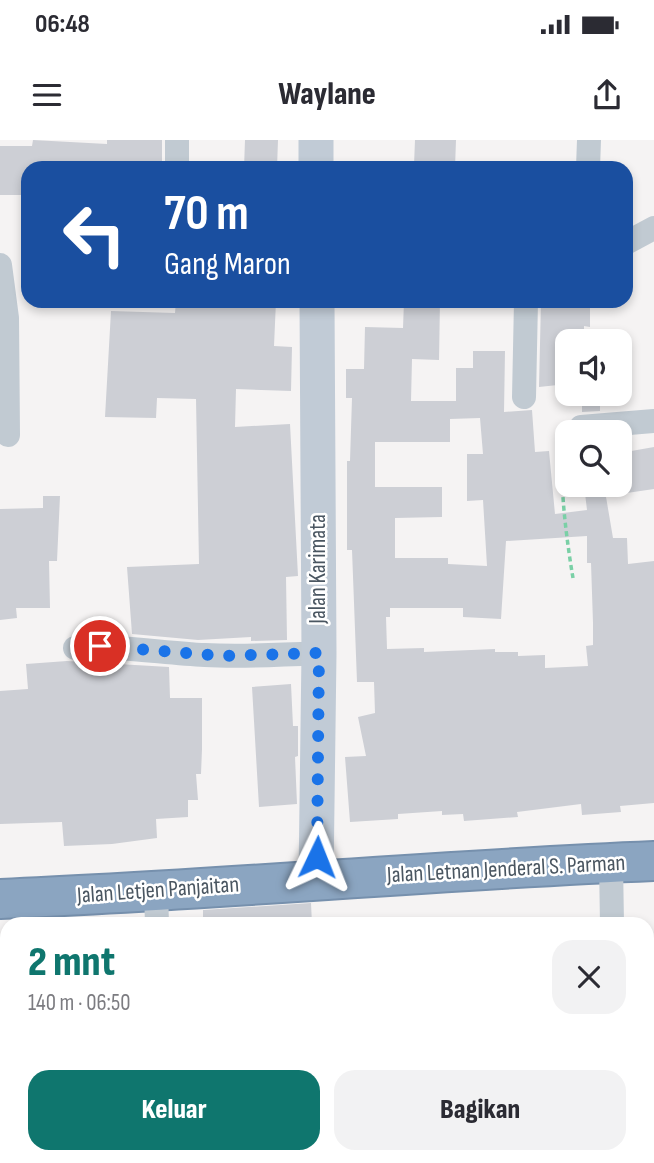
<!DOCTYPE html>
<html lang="id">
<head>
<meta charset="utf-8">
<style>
  body { margin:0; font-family:"Sofia Sans Condensed",sans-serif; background:#f2f2f3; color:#2b2b33; height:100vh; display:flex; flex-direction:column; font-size:26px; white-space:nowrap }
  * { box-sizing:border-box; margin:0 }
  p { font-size:23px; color:#7c7c81 }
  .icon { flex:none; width:38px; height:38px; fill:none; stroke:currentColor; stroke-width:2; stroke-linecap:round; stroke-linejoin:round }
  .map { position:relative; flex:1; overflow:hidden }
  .sheet { position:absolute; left:0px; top:777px; width:654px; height:247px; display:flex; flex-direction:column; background:#fff; border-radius:21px 21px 0 0; box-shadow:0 4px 10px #0003 }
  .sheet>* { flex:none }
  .top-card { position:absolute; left:21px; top:21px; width:612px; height:147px; border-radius:21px; box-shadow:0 4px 10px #0003; background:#1a4fa0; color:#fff; overflow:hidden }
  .buttons { position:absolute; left:555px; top:189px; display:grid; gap:14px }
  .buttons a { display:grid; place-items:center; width:77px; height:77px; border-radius:14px; background:#fff; box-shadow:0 4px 10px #0003; font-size:35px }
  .pin { position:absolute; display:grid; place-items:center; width:60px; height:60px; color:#fff; margin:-30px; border:4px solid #fff; border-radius:50%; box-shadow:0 2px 7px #0007 }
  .me { position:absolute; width:77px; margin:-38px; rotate:2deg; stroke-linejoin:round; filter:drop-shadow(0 0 5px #0008) }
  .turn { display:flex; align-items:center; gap:24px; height:147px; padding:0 28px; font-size:32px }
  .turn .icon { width:91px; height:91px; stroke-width:2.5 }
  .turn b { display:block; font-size:49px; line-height:60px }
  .round { display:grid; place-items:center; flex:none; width:74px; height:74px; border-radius:21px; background:#f2f2f3 }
  .summary { display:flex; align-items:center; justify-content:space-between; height:119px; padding:0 28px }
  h1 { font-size:42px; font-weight:800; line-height:52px; color:#0f766e }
  .button { display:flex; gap:14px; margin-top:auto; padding:14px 28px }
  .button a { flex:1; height:80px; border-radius:21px; background:#0f766e; color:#fff; font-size:28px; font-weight:800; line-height:80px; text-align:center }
  .button a+a { background:#f2f2f3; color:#2b2b33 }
  .status { display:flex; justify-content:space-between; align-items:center; height:49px; padding:0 35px; background:#fff; direction:ltr }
  .status svg { height:19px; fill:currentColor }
  header { display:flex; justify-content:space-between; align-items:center; height:91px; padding:0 28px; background:#fff; font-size:32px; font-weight:800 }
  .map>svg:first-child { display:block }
  .building { fill:#cdcfd5; fill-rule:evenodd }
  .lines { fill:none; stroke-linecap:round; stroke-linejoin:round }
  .highway-casing { stroke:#7690ad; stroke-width:42 }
  .path { stroke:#7ad0a6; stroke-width:3.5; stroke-dasharray:5 3.5; stroke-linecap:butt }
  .street { stroke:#c1cad2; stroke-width:24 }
  .secondary { stroke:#c1cbd6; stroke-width:35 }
  .highway { stroke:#8ba5c1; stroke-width:38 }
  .route { stroke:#1a73e8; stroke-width:12; stroke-dasharray:0 21.6 }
  .labels { text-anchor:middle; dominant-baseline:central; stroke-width:5; stroke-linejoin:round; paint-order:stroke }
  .street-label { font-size:23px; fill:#4a5661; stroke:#fff }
</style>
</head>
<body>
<div class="status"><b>06:48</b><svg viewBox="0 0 49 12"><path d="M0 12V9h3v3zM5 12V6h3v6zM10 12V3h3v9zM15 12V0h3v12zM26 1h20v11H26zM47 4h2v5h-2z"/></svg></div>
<header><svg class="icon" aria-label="menu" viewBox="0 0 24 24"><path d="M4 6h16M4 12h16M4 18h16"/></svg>Waylane<svg class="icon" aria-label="share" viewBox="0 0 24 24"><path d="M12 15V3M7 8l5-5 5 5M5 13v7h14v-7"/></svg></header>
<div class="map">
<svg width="654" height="1023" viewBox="0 0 654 1023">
  <rect width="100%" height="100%" fill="#f5f3f3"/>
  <path class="building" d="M 33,0 L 107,4 L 107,0 L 162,0 L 162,28 L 29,26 L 28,55 L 0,55 L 0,6 L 32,6 Z
    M 245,0 L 278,0 L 277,28 L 244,28 Z
    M 415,0 L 456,0 L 455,28 L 414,25 Z
    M 176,161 L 276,161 L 274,206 L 292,207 L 291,251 L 236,249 L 235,287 L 290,284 L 298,436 L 286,437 L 287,500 L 251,501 L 251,497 L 198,500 L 132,494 L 127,427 L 199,424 L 196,259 L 157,258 L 156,278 L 105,277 L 111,171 L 175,173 Z
    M 404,161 L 440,161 L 439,220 L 412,219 L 411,261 L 456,261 L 456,228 L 473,228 L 473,211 L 505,211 L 504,272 L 532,270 L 535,312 L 549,311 L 555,374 L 587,370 L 584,345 L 604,345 L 613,398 L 627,398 L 628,424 L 654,421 L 654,663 L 620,666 L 621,672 L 582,675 L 581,664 L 517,672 L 518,677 L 464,681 L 463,674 L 442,675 L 442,671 L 398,674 L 398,679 L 350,682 L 345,617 L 366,616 L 358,577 L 375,573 L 374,542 L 357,542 L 352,410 L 347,410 L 347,321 L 350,321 L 352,258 L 346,258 L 346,229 L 364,229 L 365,187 L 403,188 ZM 480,278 L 483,314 L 467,314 L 467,361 L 483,360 L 487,426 L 448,424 L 448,418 L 395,418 L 395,378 L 442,377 L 442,347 L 375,347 L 375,302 L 450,302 L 450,279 ZM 587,396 L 587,423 L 591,423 L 593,483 L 593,505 L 586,506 L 588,526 L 545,528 L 545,515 L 518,516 L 518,512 L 495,512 L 495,509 L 424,512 L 424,508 L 387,509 L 386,477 L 390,477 L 390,468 L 463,468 L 463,477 L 501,479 L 506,401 Z
    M 541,161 L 590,162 L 590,187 L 584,186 L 584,201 L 567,201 L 567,244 L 539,247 Z
    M 582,254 L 600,254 L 600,271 L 582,272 Z
    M 654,307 L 654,349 L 620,354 L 620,313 Z
    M 43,356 L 60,356 L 57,421 L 49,421 L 50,468 L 16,468 L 17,478 L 0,480 L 0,369 L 43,368 Z
    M 67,521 L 169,527 L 170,558 L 202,558 L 202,609 L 201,634 L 196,634 L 198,660 L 188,660 L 188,677 L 156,679 L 157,698 L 112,704 L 64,706 L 62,682 L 0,684 L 0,551 L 28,549 L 26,524 Z
    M 291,544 L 293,586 L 298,586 L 298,616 L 295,617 L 297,664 L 259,667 L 252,547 Z
    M 311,763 L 312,784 L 203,784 L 203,770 Z"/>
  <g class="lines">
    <g class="highway-casing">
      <path id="highway" d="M 0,759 C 218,750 436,730 654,721"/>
    </g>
    <path class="path" d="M 567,307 C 555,324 569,415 573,438"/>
    <path class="street" d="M 177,0 L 177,28
      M 588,28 L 589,0
      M 626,103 L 654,88
      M 0,125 L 7,178 L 8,295
      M 524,257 L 526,161
      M 581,287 L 654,281
      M 75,508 C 119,505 161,513 205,515 C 243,517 281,515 319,513
      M 611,723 L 612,784
      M 156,752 L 157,784
      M 648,1006 L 654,1005
      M 166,1017 L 166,1023
      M 618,1017 L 618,1023"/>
    <path class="secondary" d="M 316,0 L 316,28
      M 316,739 L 319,513 L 317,161"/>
    <use href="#highway" class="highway"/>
  </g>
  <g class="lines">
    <path class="route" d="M 100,506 L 222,516 L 319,513 L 317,717"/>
  </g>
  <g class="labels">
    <g class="street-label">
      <text transform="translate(318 429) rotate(-90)">Jalan Karimata</text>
      <text transform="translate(506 729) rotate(-3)">Jalan Letnan Jenderal S. Parman</text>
      <text transform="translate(158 750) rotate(-4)">Jalan Letjen Panjaitan</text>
    </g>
  </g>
</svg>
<div class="buttons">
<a><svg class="icon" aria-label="sound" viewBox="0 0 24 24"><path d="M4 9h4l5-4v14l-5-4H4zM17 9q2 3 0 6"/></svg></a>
<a><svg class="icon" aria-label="search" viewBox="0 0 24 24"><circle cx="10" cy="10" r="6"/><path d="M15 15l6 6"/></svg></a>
</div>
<div class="pin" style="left:100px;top:506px;background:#d93025"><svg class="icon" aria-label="arrive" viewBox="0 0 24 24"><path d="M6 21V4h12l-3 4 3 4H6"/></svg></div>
<svg class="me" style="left:317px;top:717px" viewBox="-20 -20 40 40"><path d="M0-17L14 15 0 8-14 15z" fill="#1a73e8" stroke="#fff" stroke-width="4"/></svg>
<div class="top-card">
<div class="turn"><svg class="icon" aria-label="left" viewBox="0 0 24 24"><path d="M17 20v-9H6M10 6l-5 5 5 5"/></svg><div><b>70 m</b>Gang Maron</div></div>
</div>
<section class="sheet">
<div class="summary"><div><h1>2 mnt</h1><p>140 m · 06:50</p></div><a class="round"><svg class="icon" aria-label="close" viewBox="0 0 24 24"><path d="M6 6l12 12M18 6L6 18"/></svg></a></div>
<div class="button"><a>Keluar</a><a>Bagikan</a></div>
</section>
</div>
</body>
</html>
